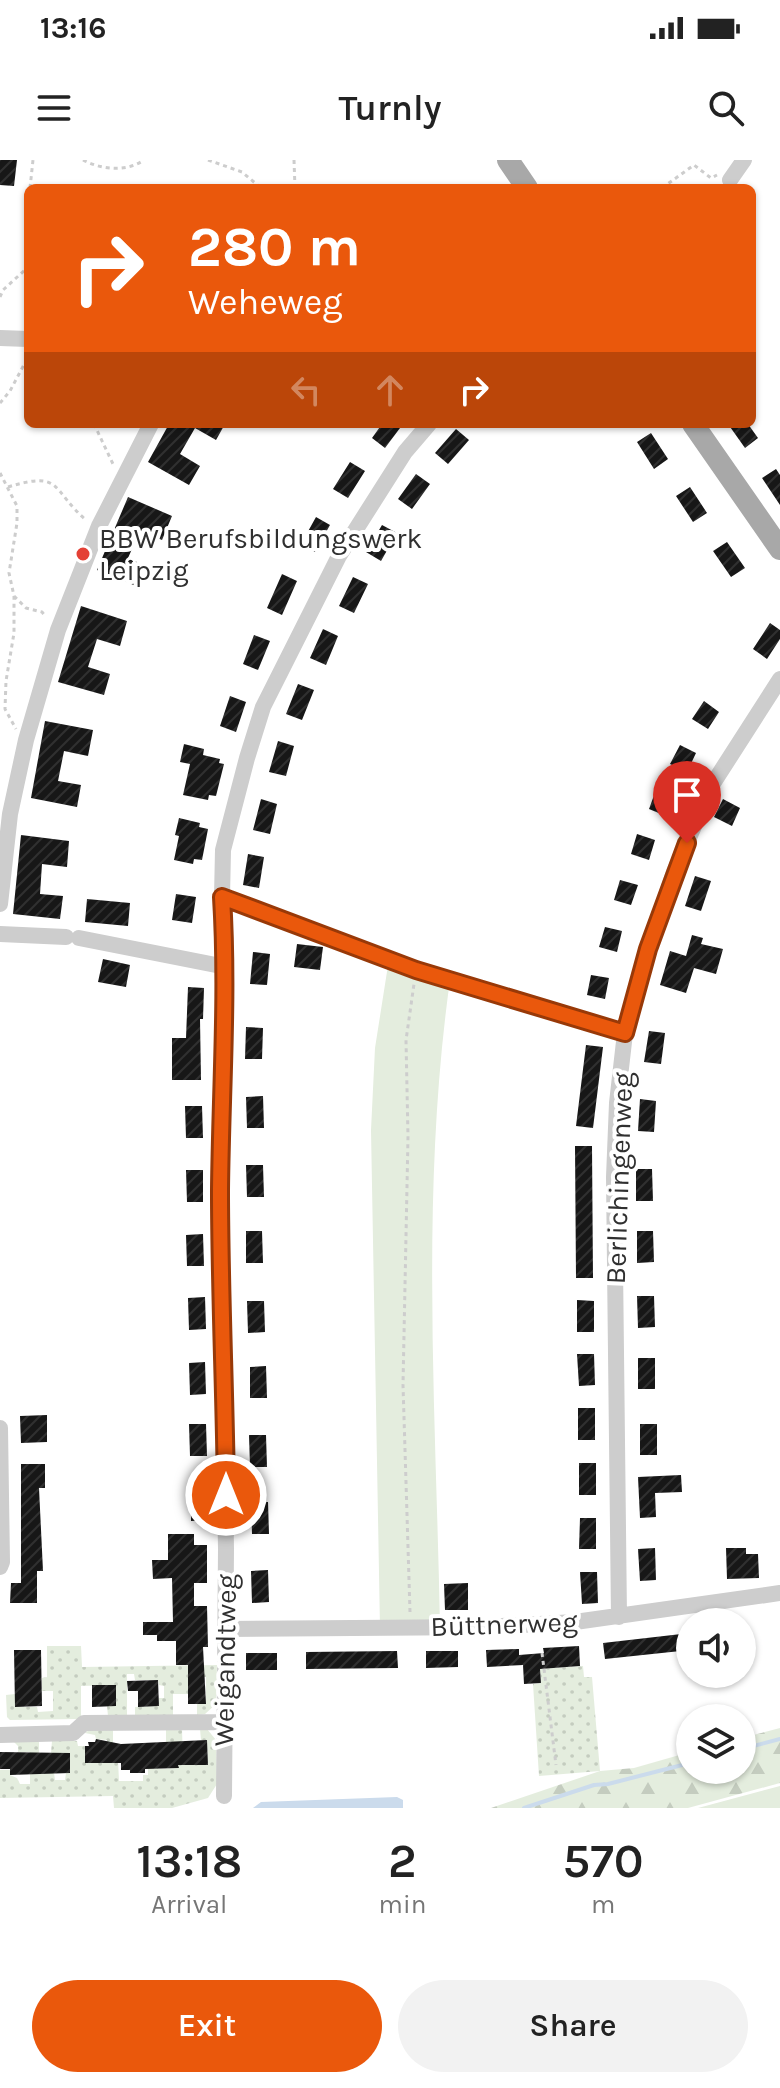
<!DOCTYPE html>
<html lang="en">
<head>
<meta charset="utf-8">
<style>
  body { margin:0; font-family:Karla,sans-serif; background:#f2f2f2; color:#222; height:100vh; display:flex; flex-direction:column; font-size:30px; white-space:nowrap }
  * { box-sizing:border-box; margin:0 }
  p { font-size:26px; color:#767676 }
  .icon { flex:none; width:44px; height:44px; fill:none; stroke:currentColor; stroke-width:2; stroke-linecap:round; stroke-linejoin:round }
  .map { position:relative; height:1648px; overflow:hidden }
  .details { display:flex; flex-direction:column; background:#fff; flex:1 }
  .details>* { flex:none }
  .top-card { position:absolute; left:24px; top:24px; width:732px; height:244px; border-radius:12px; box-shadow:0 2px 6px #0004; background:#ea580c; color:#fff; overflow:hidden }
  .fabs { position:absolute; left:676px; top:1448px; display:grid; gap:16px }
  .fabs a { display:grid; place-items:center; width:80px; height:80px; border-radius:50%; background:#fff; box-shadow:0 2px 6px #0004; font-size:40px }
  .pin { position:absolute; display:grid; place-items:center; width:68px; height:68px; color:#fff; margin:-82px -34px; border-radius:50% 50% 50% 0; rotate:-45deg; box-shadow:0 0 8px #0007 }
  .pin .icon { rotate:45deg }
  .me { position:absolute; width:88px; margin:-44px; rotate:0deg; stroke-linejoin:round; filter:drop-shadow(0 0 6px #0008) }
  .turn { display:flex; align-items:center; gap:28px; height:168px; padding:0 32px; font-size:36px }
  .turn .icon { width:104px; height:104px; stroke-width:2.5 }
  .turn b { display:block; font-size:56px; line-height:68px }
  .lanes { display:flex; align-items:center; height:76px; padding:0 32px; background:#0003; justify-content:center; gap:40px; direction:ltr }
  .lanes .off { opacity:.35 }
  .eta { display:flex; justify-content:space-evenly; align-items:center; height:136px; text-align:center }
  .eta b { font-size:48px; font-weight:600; line-height:56px }
  .action { display:flex; gap:16px; margin-top:auto; padding:16px 32px }
  .action a { flex:1; height:92px; border-radius:48px; background:#ea580c; color:#fff; font-size:32px; font-weight:600; line-height:92px; text-align:center }
  .action a+a { background:#f2f2f2; color:#222 }
  .status { display:flex; justify-content:space-between; align-items:center; height:56px; padding:0 40px; background:#fff; direction:ltr }
  .status svg { height:22px; fill:currentColor }
  header { display:flex; justify-content:space-between; align-items:center; height:104px; padding:0 32px; background:#fff; font-size:36px; font-weight:600 }
  .map>svg:first-child { display:block }
  .green { fill:#e4edde }
  .forest { fill:url(#forest-firs) }
  .garden { fill:url(#garden-dots) }
  .water { fill:#cbdbec }
  .lines { fill:none; stroke-linecap:round; stroke-linejoin:round }
  .stream { stroke:#cbdbec; stroke-width:4 }
  .building { fill:url(#building-hatch) }
  .path { stroke:#cdcdcd; stroke-width:3; stroke-dasharray:4 4; stroke-linecap:butt }
  .minor { stroke:#cdcdcd; stroke-width:16 }
  .major { stroke:#a8a8a8; stroke-width:22 }
  .route-casing { stroke:#983908; stroke-width:20 }
  .route { stroke:#ea580c; stroke-width:14 }
  .poi-dot { fill:#e44035; stroke:#fff; stroke-width:3 }
  .labels { text-anchor:middle; dominant-baseline:central; stroke-width:8; stroke-linejoin:round; paint-order:stroke }
  .poi-label { font-size:28px; fill:#303030; stroke:#fff; text-anchor:start }
  .street-label { font-size:28px; fill:#303030; stroke:#fff }
</style>
</head>
<body>
<div class="status"><b>13:16</b><svg viewBox="0 0 49 12"><path d="M0 12V9h3v3zM5 12V6h3v6zM10 12V3h3v9zM15 12V0h3v12zM26 1h20v11H26zM47 4h2v5h-2z"/></svg></div>
<header><svg class="icon" aria-label="menu" viewBox="0 0 24 24"><path d="M4 6h16M4 12h16M4 18h16"/></svg>Turnly<svg class="icon" aria-label="search" viewBox="0 0 24 24"><circle cx="10" cy="10" r="6"/><path d="M15 15l6 6"/></svg></header>
<div class="map">
<svg width="780" height="1648" viewBox="0 0 780 1648">
  <defs>
    <pattern id="forest-firs" width="22" height="20" patternUnits="userSpaceOnUse" patternTransform="scale(2)"><rect width="22" height="20" fill="#e4edde"/><path d="M5 1l3.5 6h-7zM16 11l3.5 6h-7z" fill="#c4ccbf"/></pattern>
    <pattern id="garden-dots" width="8" height="8" patternUnits="userSpaceOnUse" patternTransform="scale(2)"><rect width="8" height="8" fill="#e4edde"/><path d="M2 2h.1M6 6h.1" fill="none" stroke="#c4ccbf" stroke-width="1.8" stroke-linecap="round"/></pattern>
    <pattern id="building-hatch" width="6" height="6" patternUnits="userSpaceOnUse" patternTransform="scale(2)"><rect width="6" height="6" fill="#171717"/><path d="M-1 1l2-2M0 6l6-6M5 7l2-2" fill="none" stroke="#303030"/></pattern>
  </defs>
  <rect width="100%" height="100%" fill="#fff"/>
  <path class="green" d="M 389,799 L 450,820 C 420,1034 436,1252 440,1467 L 380,1468 L 371,970 L 375,888 Z
    M 780,1626 L 780,1648 L 698,1648 Z"/>
  <path class="forest" d="M 780,1568 L 780,1623 L 688,1648 L 491,1648 L 600,1611 L 634,1608 L 690,1592 L 690,1610 L 742,1610 L 742,1578 Z"/>
  <path class="garden" d="M 47,1486 L 81,1486 L 82,1507 L 217,1505 L 216,1544 L 205,1554 L 197,1555 L 197,1544 L 206,1543 L 206,1517 L 188,1517 L 188,1534 L 173,1534 L 173,1555 L 135,1556 L 135,1547 L 159,1546 L 159,1538 L 164,1538 L 164,1526 L 159,1525 L 158,1520 L 135,1520 L 134,1514 L 127,1514 L 127,1556 L 108,1556 L 107,1546 L 116,1546 L 115,1525 L 81,1526 L 81,1556 L 78,1559 L 10,1560 L 7,1557 L 6,1535 L 15,1534 L 16,1547 L 37,1547 L 38,1552 L 53,1551 L 53,1531 L 42,1531 L 42,1518 L 47,1517 Z
    M 583,1506 L 584,1517 L 592,1517 L 600,1611 L 539,1616 L 533,1524 L 541,1523 L 540,1509 Z
    M 113,1569 L 113,1599 L 118,1600 L 119,1621 L 143,1621 L 143,1615 L 148,1615 L 148,1598 L 157,1598 L 158,1609 L 178,1608 L 178,1582 L 166,1582 L 166,1569 L 182,1569 L 183,1604 L 208,1604 L 207,1580 L 201,1580 L 200,1569 L 207,1569 L 216,1580 L 217,1624 L 208,1638 L 172,1648 L 114,1648 L 113,1636 L 0,1638 L 0,1610 L 10,1610 L 10,1615 L 17,1618 L 20,1624 L 30,1624 L 30,1592 L 18,1592 L 18,1586 L 14,1582 L 39,1582 L 39,1608 L 54,1613 L 55,1620 L 65,1620 L 66,1613 L 70,1613 L 70,1593 L 51,1593 L 52,1581 L 77,1581 L 78,1586 L 85,1586 L 85,1603 L 107,1603 L 107,1580 L 96,1579 L 95,1575 L 85,1573 L 89,1570 Z"/>
  <path class="water" d="M 397,1637 L 403,1640 L 403,1648 L 253,1648 L 261,1642 Z"/>
  <g class="lines">
    <path class="stream" d="M 742,1589 L 780,1579
      M 524,1648 L 594,1625 L 608,1624 L 690,1603"/>
  </g>
  <path class="building" d="M 0,0 L 17,0 L 14,26 L 0,25 Z
    M 169,264 L 225,264 L 216,280 L 195,268 L 180,294 L 200,306 L 189,325 L 148,302 Z
    M 382,264 L 403,264 L 385,288 L 372,278 Z
    M 728,264 L 748,264 L 758,278 L 745,288 Z
    M 456,269 L 469,280 L 448,304 L 435,293 Z
    M 651,273 L 668,299 L 654,309 L 637,282 Z
    M 350,302 L 365,311 L 348,338 L 333,329 Z
    M 776,309 L 780,315 L 780,345 L 762,318 Z
    M 416,314 L 430,324 L 412,349 L 398,339 Z
    M 690,327 L 707,353 L 693,362 L 676,336 Z
    M 128,337 L 172,356 L 162,380 L 140,371 L 128,398 L 150,408 L 141,428 L 97,410 Z
    M 316,357 L 330,365 L 315,392 L 301,384 Z
    M 382,365 L 397,373 L 381,401 L 366,392 Z
    M 727,382 L 745,408 L 731,417 L 713,391 Z
    M 282,414 L 297,421 L 282,455 L 267,448 Z
    M 353,417 L 368,424 L 354,453 L 339,446 Z
    M 81,446 L 127,461 L 120,486 L 97,479 L 88,507 L 110,514 L 104,535 L 58,522 Z
    M 770,463 L 780,470 L 780,479 L 767,499 L 753,489 Z
    M 323,469 L 338,476 L 326,505 L 310,498 Z
    M 254,475 L 270,481 L 258,510 L 243,504 Z
    M 298,524 L 314,530 L 302,560 L 286,554 Z
    M 230,536 L 246,542 L 236,572 L 220,566 Z
    M 704,541 L 719,552 L 708,569 L 692,559 Z
    M 45,561 L 93,570 L 88,596 L 64,591 L 58,621 L 81,625 L 77,647 L 31,638 Z
    M 278,581 L 294,586 L 286,616 L 269,612 Z
    M 184,584 L 204,589 L 203,595 L 220,599 L 219,603 L 224,604 L 216,636 L 209,635 L 208,640 L 183,635 L 190,604 L 180,602 Z
    M 680,585 L 696,593 L 687,612 L 670,604 Z
    M 656,630 L 674,636 L 666,656 L 649,649 Z
    M 261,639 L 277,644 L 270,674 L 253,670 Z
    M 723,639 L 740,648 L 732,666 L 714,657 Z
    M 179,658 L 200,663 L 199,667 L 208,669 L 202,700 L 194,699 L 193,704 L 174,700 L 179,676 L 175,675 Z
    M 637,674 L 655,680 L 649,700 L 631,694 Z
    M 21,675 L 69,681 L 67,707 L 42,704 L 40,734 L 63,736 L 60,759 L 13,754 Z
    M 248,694 L 264,697 L 259,728 L 243,725 Z
    M 695,716 L 711,721 L 701,751 L 685,746 Z
    M 620,720 L 638,725 L 631,745 L 614,740 Z
    M 176,734 L 196,737 L 192,763 L 172,760 Z
    M 87,739 L 130,743 L 128,766 L 85,762 Z
    M 605,767 L 622,771 L 617,792 L 599,787 Z
    M 692,775 L 703,778 L 701,784 L 723,789 L 716,814 L 694,808 L 686,833 L 660,825 L 670,791 L 686,796 Z
    M 297,784 L 323,787 L 320,810 L 294,807 Z
    M 253,792 L 270,794 L 267,825 L 250,824 Z
    M 103,799 L 130,805 L 126,827 L 98,822 Z
    M 591,815 L 609,818 L 605,839 L 587,835 Z
    M 188,827 L 204,828 L 203,859 L 200,859 L 201,920 L 172,920 L 172,878 L 186,878 Z
    M 246,867 L 263,868 L 262,899 L 245,899 Z
    M 649,871 L 665,873 L 661,904 L 644,902 Z
    M 586,885 L 603,887 L 593,968 L 576,966 Z
    M 263,936 L 264,968 L 247,968 L 246,937 Z
    M 640,939 L 656,941 L 654,972 L 638,971 Z
    M 185,946 L 202,946 L 203,978 L 186,978 Z
    M 575,986 L 592,986 L 593,1118 L 576,1118 Z
    M 246,1005 L 263,1005 L 264,1037 L 247,1037 Z
    M 636,1009 L 652,1009 L 653,1041 L 636,1041 Z
    M 186,1010 L 203,1010 L 203,1042 L 187,1042 Z
    M 246,1071 L 262,1071 L 263,1103 L 246,1103 Z
    M 637,1071 L 653,1071 L 654,1102 L 637,1103 Z
    M 203,1074 L 204,1106 L 187,1106 L 186,1075 Z
    M 637,1136 L 654,1136 L 655,1167 L 638,1168 Z
    M 205,1137 L 206,1169 L 189,1170 L 188,1138 Z
    M 577,1140 L 594,1141 L 594,1172 L 577,1172 Z
    M 247,1141 L 264,1141 L 265,1172 L 248,1173 Z
    M 577,1194 L 594,1194 L 595,1225 L 579,1226 Z
    M 638,1198 L 655,1198 L 655,1229 L 638,1229 Z
    M 205,1202 L 206,1234 L 190,1235 L 189,1203 Z
    M 266,1206 L 267,1238 L 250,1238 L 250,1207 Z
    M 578,1248 L 595,1248 L 595,1280 L 578,1280 Z
    M 47,1255 L 47,1282 L 21,1283 L 20,1256 Z
    M 189,1264 L 206,1264 L 207,1296 L 190,1296 Z
    M 640,1264 L 657,1264 L 657,1295 L 640,1295 Z
    M 249,1275 L 266,1275 L 267,1307 L 250,1307 Z
    M 579,1303 L 596,1303 L 596,1335 L 579,1335 Z
    M 21,1304 L 45,1304 L 45,1328 L 39,1328 L 43,1411 L 37,1411 L 37,1443 L 10,1443 L 11,1423 L 21,1423 Z
    M 681,1315 L 682,1332 L 655,1333 L 656,1357 L 640,1358 L 638,1317 Z
    M 191,1329 L 208,1329 L 208,1360 L 191,1361 Z
    M 268,1342 L 269,1374 L 252,1374 L 251,1343 Z
    M 580,1358 L 596,1358 L 596,1389 L 579,1389 Z
    M 168,1374 L 194,1374 L 194,1385 L 207,1385 L 207,1423 L 194,1423 L 194,1446 L 207,1446 L 208,1487 L 203,1487 L 206,1544 L 188,1544 L 188,1505 L 176,1505 L 176,1481 L 157,1481 L 157,1475 L 143,1475 L 143,1462 L 173,1462 L 172,1418 L 153,1419 L 152,1400 L 168,1400 Z
    M 655,1388 L 656,1420 L 640,1421 L 638,1389 Z
    M 726,1388 L 746,1388 L 746,1394 L 758,1394 L 759,1418 L 727,1419 Z
    M 268,1410 L 269,1442 L 252,1443 L 251,1411 Z
    M 580,1412 L 597,1412 L 598,1443 L 582,1444 Z
    M 468,1423 L 468,1450 L 445,1450 L 444,1424 Z
    M 690,1473 L 690,1490 L 605,1499 L 603,1483 Z
    M 579,1486 L 580,1506 L 540,1509 L 541,1523 L 524,1524 L 523,1505 L 487,1507 L 486,1490 L 519,1489 L 519,1495 L 544,1493 L 543,1488 Z
    M 14,1490 L 41,1490 L 42,1546 L 15,1547 Z
    M 397,1491 L 398,1508 L 306,1509 L 306,1492 Z
    M 426,1491 L 458,1491 L 458,1507 L 426,1508 Z
    M 246,1493 L 277,1493 L 277,1510 L 246,1510 Z
    M 158,1520 L 159,1546 L 138,1547 L 138,1531 L 128,1531 L 127,1521 Z
    M 92,1525 L 116,1525 L 116,1546 L 92,1547 Z
    M 96,1579 L 121,1584 L 207,1580 L 208,1605 L 178,1605 L 179,1608 L 145,1609 L 145,1613 L 130,1613 L 130,1610 L 121,1610 L 121,1603 L 85,1603 L 85,1586 L 89,1586 L 88,1582 L 95,1582 Z
    M 0,1592 L 70,1593 L 70,1613 L 10,1615 L 10,1609 L 0,1609 Z"/>
  <g class="lines">
    <path class="path" d="M 83,0 C 102,10 127,12 144,0
      M 208,0 L 242,12 L 261,28
      M 294,0 L 295,28
      M 30,28 L 33,0
      M 662,28 L 694,5 L 711,18 L 717,15
      M 28,54 L 26,82 L 28,112
      M 0,137 L 3,130 L 26,109
      M 0,243 L 10,231 L 28,197
      M 94,264 L 113,304
      M 0,313 L 17,346 L 17,363 L 9,413 L 14,436 L 14,473 L 6,521 L 5,549 L 16,569
      M 8,327 C 63,310 51,330 86,360
      M 14,436 L 26,448 L 42,452 L 46,457
      M 410,1452 L 403,1225 L 408,977 L 406,880 L 414,824
      M 542,1493 L 556,1605"/>
    <path class="minor" d="M 730,20 L 744,0
      M 0,178 L 28,179
      M 222,737 L 416,810 L 625,873
      M 0,744 L 10,654 L 26,580 L 58,470 L 99,366 L 151,264
      M 0,774 L 66,777
      M 79,778 L 226,807
      M 0,1268 L 2,1402 L 0,1407
      M 619,1457 L 614,1017 L 617,943 L 625,873 L 648,789 L 674,712 L 712,625 L 780,519
      M 225,1469 L 485,1467 L 575,1462 L 780,1433
      M 0,1575 L 73,1573 L 84,1563 L 223,1562
      M 224,1636 L 226,1389 L 220,1034 L 222,905 L 226,807 L 222,737 L 223,690 L 247,598 L 263,547 L 339,396 L 405,292 L 429,264"/>
    <path class="major" d="M 508,0 L 527,28
      M 693,264 L 780,389"/>
  </g>
  <g class="lines">
    <g class="route-casing">
      <path id="route" d="M 226,1335 C 225,1234 220,1132 220,1030 C 221,932 228,834 222,737 L 416,810 L 625,873 L 648,789 L 687,683"/>
    </g>
    <use href="#route" class="route"/>
  </g>
  <circle class="poi-dot" cx="83" cy="394" r="8"/>
  <g class="labels">
    <g class="poi-label">
      <text x="99" y="378">BBW Berufsbildungswerk<tspan x="99" dy="32">Leipzig</tspan></text>
    </g>
    <g class="street-label">
      <text transform="translate(619 1018) rotate(-88)">Berlichingenweg</text>
      <text transform="translate(504 1464) rotate(-2)">Büttnerweg</text>
      <text transform="translate(225 1500) rotate(-89)">Weigandtweg</text>
    </g>
  </g>
</svg>
<div class="fabs">
<a><svg class="icon" aria-label="sound" viewBox="0 0 24 24"><path d="M4 9h4l5-4v14l-5-4H4zM17 9q2 3 0 6"/></svg></a>
<a><svg class="icon" aria-label="layers" viewBox="0 0 24 24"><path d="M12 4l9 5-9 5-9-5zM3 14l9 5 9-5"/></svg></a>
</div>
<div class="pin" style="left:687px;top:683px;background:#d93025"><svg class="icon" aria-label="arrive" viewBox="0 0 24 24"><path d="M6 21V4h12l-3 4 3 4H6"/></svg></div>
<svg class="me" style="left:226px;top:1335px" viewBox="-20 -20 40 40"><circle r="17" fill="#ea580c" stroke="#fff" stroke-width="3"/><path d="M0-11L8 9 0 5-8 9z" fill="#fff"/></svg>
<div class="top-card">
<div class="turn"><svg class="icon" aria-label="right" viewBox="0 0 24 24"><path d="M7 20v-9h11M14 6l5 5-5 5"/></svg><div><b>280 m</b>Weheweg</div></div>
<div class="lanes"><svg class="icon off" aria-label="left" viewBox="0 0 24 24"><path d="M17 20v-9H6M10 6l-5 5 5 5"/></svg><svg class="icon off" aria-label="ahead" viewBox="0 0 24 24"><path d="M12 20V5M6 11l6-6 6 6"/></svg><svg class="icon" aria-label="right" viewBox="0 0 24 24"><path d="M7 20v-9h11M14 6l5 5-5 5"/></svg></div>
</div>
</div>
<section class="details">
<div class="eta">
<div><b>13:18</b><p>Arrival</p></div>
<div><b>2</b><p>min</p></div>
<div><b>570</b><p>m</p></div>
</div>
<div class="action"><a>Exit</a><a>Share</a></div>
</section>
</body>
</html>
